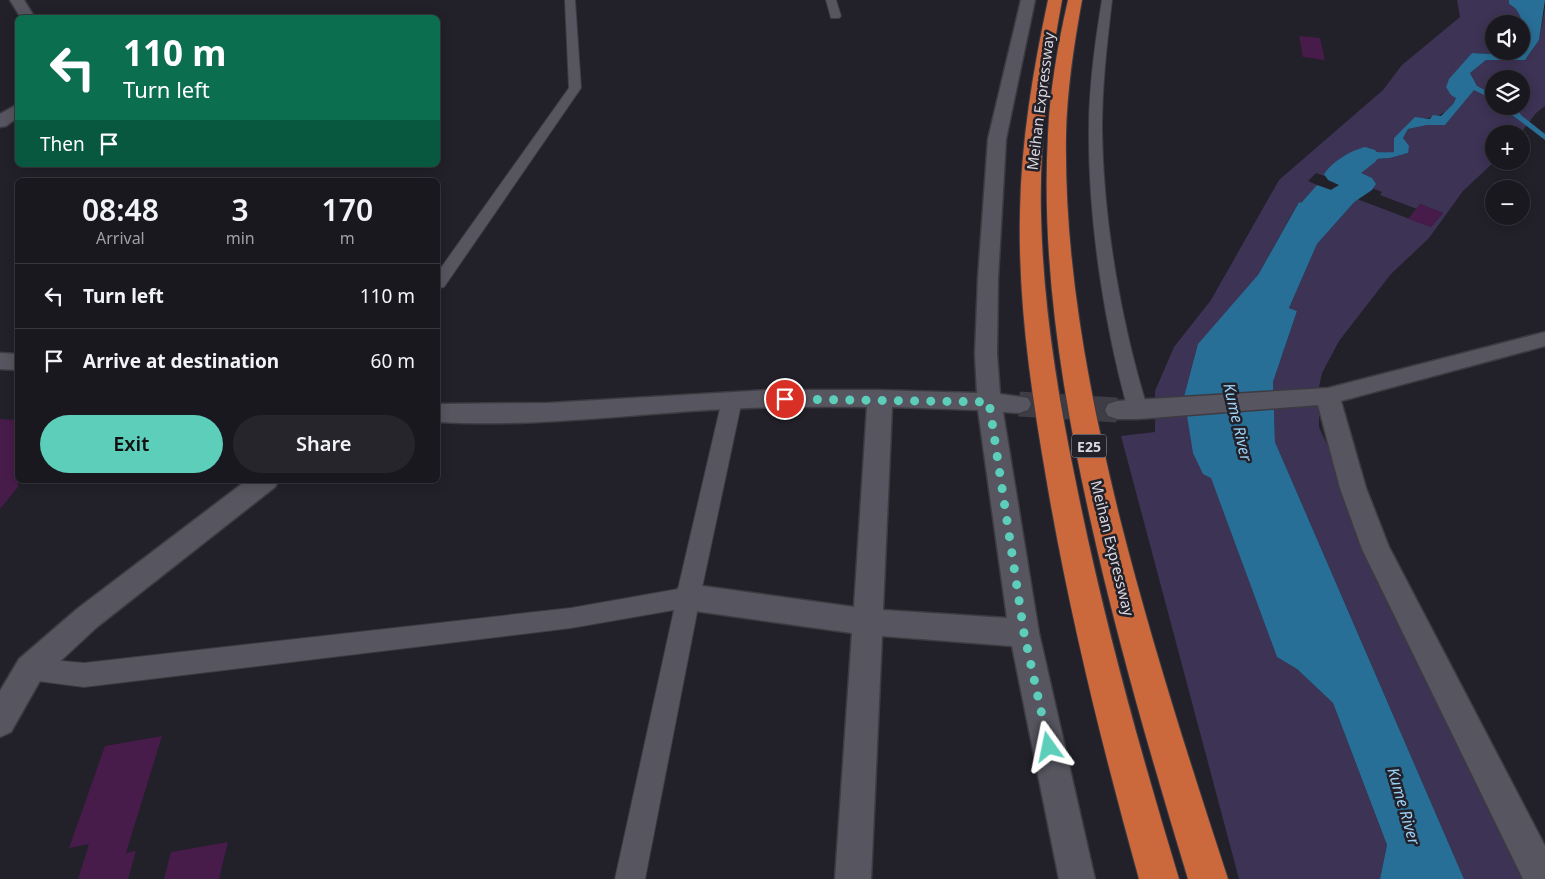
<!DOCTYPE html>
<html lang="en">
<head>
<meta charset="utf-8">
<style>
  body { margin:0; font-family:"Noto Sans",sans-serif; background:#27252c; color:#f1f3f6; height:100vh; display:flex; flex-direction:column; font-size:19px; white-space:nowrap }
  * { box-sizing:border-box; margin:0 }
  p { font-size:16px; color:#9fa0a4 }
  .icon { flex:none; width:28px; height:28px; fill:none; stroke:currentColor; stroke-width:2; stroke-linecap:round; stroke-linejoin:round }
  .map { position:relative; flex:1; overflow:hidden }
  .side { position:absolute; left:15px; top:178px; width:425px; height:305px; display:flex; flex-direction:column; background:#1a181f; border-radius:8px; box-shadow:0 2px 12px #0003,0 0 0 1px #38373d }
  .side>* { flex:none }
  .banner { position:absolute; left:15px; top:15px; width:425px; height:152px; border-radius:8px; box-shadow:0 2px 12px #0003,0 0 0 1px #38373d; background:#0b6e4f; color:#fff; overflow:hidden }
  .controls { position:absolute; left:1485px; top:15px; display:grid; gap:10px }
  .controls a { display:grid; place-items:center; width:45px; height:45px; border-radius:50%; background:#1a181f; box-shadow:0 2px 12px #0003,0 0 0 1px #38373d; font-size:25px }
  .pin { position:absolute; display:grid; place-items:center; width:42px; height:42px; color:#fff; margin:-21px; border:2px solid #fff; border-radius:50%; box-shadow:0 1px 5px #0007 }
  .me { position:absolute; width:55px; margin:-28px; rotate:348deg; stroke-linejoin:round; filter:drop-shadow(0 0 4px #0008) }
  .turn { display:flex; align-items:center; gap:18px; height:105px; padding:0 25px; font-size:22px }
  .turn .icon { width:65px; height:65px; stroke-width:2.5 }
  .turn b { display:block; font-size:35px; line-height:42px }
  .then { display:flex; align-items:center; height:48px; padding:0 25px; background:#0003; gap:10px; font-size:19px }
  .eta { display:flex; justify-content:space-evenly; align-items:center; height:85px; text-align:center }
  .eta b { font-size:30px; font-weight:600; line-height:35px }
  .primary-button { display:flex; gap:10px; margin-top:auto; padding:10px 25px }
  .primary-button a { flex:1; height:58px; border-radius:30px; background:#5cceba; color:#111; font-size:20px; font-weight:600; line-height:58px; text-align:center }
  .primary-button a+a { background:#27252c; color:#f1f3f6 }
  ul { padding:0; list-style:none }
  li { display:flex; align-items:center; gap:15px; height:65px; padding:0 25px; border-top:1px solid #38373d }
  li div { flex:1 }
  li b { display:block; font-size:19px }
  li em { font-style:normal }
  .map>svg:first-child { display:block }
  .green { fill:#3d3355; fill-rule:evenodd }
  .water { fill:#286f97 }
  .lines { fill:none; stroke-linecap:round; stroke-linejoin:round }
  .river { fill:#286f97; fill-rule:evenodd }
  .building { fill:#471c4a }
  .tertiary-tunnel { stroke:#3e3c44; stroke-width:25; stroke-dasharray:25 12; stroke-linecap:butt }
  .minor-casing { stroke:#3d3b42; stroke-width:2 }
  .tertiary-casing { stroke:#3d3b42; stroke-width:3 }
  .motorway-casing { stroke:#3d3b42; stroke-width:2 }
  .minor { fill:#57555f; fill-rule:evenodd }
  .tertiary { fill:#57555f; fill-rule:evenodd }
  .motorway { fill:#cb693d; fill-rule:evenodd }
  .route { stroke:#5cceba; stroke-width:9; stroke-dasharray:0 16.2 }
  .labels { text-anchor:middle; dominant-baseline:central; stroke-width:5; stroke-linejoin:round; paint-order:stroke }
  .shield { fill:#222029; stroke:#a3a1a8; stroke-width:1 }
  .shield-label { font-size:14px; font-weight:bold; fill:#dad8df }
  .street-label { font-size:15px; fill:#dad8df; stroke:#222029 }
  .water-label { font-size:16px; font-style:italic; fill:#9bd1f4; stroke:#222029 }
</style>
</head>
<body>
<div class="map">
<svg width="1545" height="879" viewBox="0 0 1545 879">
  <rect width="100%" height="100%" fill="#222029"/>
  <path class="green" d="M 1457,0 L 1509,0 L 1509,4 C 1519,9 1522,17 1522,27 L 1521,24 L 1494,24 L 1494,51 L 1491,54 L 1472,53 L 1450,79 L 1446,87 L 1456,98 C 1447,116 1434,119 1415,118 L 1394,138 L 1395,153 C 1388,153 1366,151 1363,152 C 1349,156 1337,167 1327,177 L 1316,173 L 1308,181 L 1317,185 L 1301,203 L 1298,203 L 1258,275 L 1203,474 L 1211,477 L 1277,657 L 1297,669 L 1333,703 L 1387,845 L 1380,879 L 1239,879 L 1121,436 L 1155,432 L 1155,391 L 1174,347 L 1211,300 L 1279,180 L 1383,90 L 1402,65 L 1460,17 Z
    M 1545,7 L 1545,106 L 1536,113 L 1520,134 L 1494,134 L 1495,161 L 1463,191 L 1429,238 L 1391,274 L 1339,341 L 1322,373 L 1319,387 L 1319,427 L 1501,825 L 1523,879 L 1464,879 L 1275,442 L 1273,382 L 1297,311 L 1289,308 L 1317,244 L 1357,199 L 1431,227 L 1443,213 L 1420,204 L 1417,209 L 1380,195 L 1382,192 L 1361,184 L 1350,170 L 1376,159 L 1390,158 L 1408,153 L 1403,138 L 1408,129 L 1427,125 L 1445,125 L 1477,86 L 1470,73 L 1486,60 L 1525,60 L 1539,40 ZM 1494,79 L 1521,79 L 1521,106 L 1494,106 Z"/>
  <path class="water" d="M 1509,0 L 1545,0 L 1539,40 L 1525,60 L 1486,60 L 1470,73 L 1477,86 L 1494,95 L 1494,100 L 1474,90 L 1445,125 L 1427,125 L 1408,129 L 1403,138 L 1409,146 L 1408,153 L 1390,158 L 1376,159 L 1350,170 L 1361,184 L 1357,187 L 1327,177 C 1337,167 1349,156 1363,152 C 1366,151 1388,153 1394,152 L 1394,138 L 1415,117 L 1430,119 L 1433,115 L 1441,116 L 1453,104 L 1456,98 L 1451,95 L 1446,87 L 1449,79 L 1472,53 L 1491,54 L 1494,51 L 1521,51 C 1521,34 1527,13 1509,4 Z
    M 1506,106 L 1514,106 L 1522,116 L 1545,134 L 1545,140 L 1512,115 Z
    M 1317,185 L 1357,199 L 1317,244 L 1289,308 L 1297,311 L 1273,382 L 1275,442 L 1464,879 L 1380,879 L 1387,845 L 1333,703 L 1297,669 L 1277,657 L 1211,478 L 1203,474 L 1193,453 L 1184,397 L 1198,344 L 1258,275 L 1299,202 L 1301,203 Z"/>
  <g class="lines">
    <path class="river" d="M 1365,147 L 1375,150 L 1380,156 L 1375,162 L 1361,173 L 1372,178 L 1376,184 L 1372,190 L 1332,217 L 1313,237 L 1302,240 L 1291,237 L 1286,230 C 1300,210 1318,198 1339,185 L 1328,180 L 1324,174 C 1333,161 1350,151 1365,147 Z"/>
  </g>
  <path class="building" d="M 1299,36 L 1320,38 L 1325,60 L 1303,57 Z
    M 1420,204 L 1443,213 L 1431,227 L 1408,219 Z
    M 0,419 L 18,420 L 18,487 L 0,509 Z
    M 162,736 L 126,853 L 136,851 L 128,879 L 78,879 L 89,844 L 69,848 L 105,746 Z
    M 228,842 L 219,879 L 164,879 L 171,852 Z"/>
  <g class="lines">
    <path class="tertiary-tunnel" d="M 1019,404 L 1117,410"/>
    <g class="minor-casing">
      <path id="minor" d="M 565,0 L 575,0 L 581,88 L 444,287 L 438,288 L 438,272 L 569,88 Z
        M 826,0 L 836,0 L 841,16 L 839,18 L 831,18 Z
        M 1102,0 L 1112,0 C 1107,43 1102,86 1102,129 C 1103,219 1121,324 1148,410 L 1145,415 L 1138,417 L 1131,415 L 1128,410 C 1104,324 1088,218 1089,128 C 1089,85 1095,43 1102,0 Z
        M 732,393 L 739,395 L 742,400 L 700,597 L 645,879 L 615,879 L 674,610 L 571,628 L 84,687 L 30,680 L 21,677 L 18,669 L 21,661 L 30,658 L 84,663 L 571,608 L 678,589 L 722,400 L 725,395 Z"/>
    </g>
    <g class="tertiary-casing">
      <path id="tertiary" d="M 10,0 L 24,0 L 35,18 L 21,18 Z
        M 1021,0 L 1035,0 L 1006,139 L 998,278 L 997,354 L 1000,394 L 1028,398 L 1031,404 L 1028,410 L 1019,413 L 1003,412 L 1039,633 L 1095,879 L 1059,879 L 1012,646 L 882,636 L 871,879 L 835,879 L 852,633 L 688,610 L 678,606 L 673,597 L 678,588 L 688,584 L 854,607 L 867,407 C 809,406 751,407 692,411 C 608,417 522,427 438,422 L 438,404 L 548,403 L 768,390 L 876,390 L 977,393 L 975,354 L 978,278 L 988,139 ZM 892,407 L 978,410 L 1007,618 L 883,610 Z
        M 18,104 L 18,117 L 6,126 L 0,127 L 0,114 Z
        M 1545,332 L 1545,346 L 1341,401 L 1366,488 L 1389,547 L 1545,846 L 1545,879 L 1523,879 L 1362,549 L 1340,488 L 1318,405 L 1138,419 L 1117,419 L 1108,416 L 1105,410 L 1108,404 L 1117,401 L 1328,388 Z
        M 0,353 L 18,354 L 18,370 L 0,369 Z
        M 247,480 L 279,480 L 275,487 L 97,627 L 41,679 L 11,732 L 0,737 L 0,691 L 19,659 L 77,609 Z"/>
    </g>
    <g class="motorway-casing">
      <path id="motorway" d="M 1048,0 L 1062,0 C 1049,71 1039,142 1041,215 C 1043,304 1057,391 1075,478 C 1102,614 1139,747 1179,879 L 1139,879 C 1102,746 1069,613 1046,477 C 1031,390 1018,302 1020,213 C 1021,141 1033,71 1048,0 Z
        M 1068,0 L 1082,0 C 1074,44 1067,89 1066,135 C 1064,265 1089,393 1120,519 C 1151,641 1189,760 1228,879 L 1188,879 C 1152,760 1117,640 1090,518 C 1062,392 1041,263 1048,134 C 1050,89 1058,44 1068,0 Z"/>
    </g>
    <use href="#minor" class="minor"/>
    <use href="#tertiary" class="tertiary"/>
    <use href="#motorway" class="motorway"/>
  </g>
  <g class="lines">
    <path class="route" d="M 785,399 L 989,402 L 1024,633 L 1049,747"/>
  </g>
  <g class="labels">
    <rect class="shield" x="1071.5" y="434.5" width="35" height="23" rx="4"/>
    <g class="shield-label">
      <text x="1089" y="446">E25</text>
    </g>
    <g class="street-label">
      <text transform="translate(1040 101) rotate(-83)">Meihan Expressway</text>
      <text transform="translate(1113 548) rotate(76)">Meihan Expressway</text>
    </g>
    <g class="water-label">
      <text transform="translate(1238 422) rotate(77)">Kume River</text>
      <text transform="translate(1404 806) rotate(74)">Kume River</text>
    </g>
  </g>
</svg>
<div class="controls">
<a><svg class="icon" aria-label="sound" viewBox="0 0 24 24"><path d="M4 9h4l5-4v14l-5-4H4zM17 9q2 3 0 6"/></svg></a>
<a><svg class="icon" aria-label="layers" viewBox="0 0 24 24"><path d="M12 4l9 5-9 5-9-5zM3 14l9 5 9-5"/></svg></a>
<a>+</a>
<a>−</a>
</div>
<div class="pin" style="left:785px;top:399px;background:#d93025"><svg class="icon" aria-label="arrive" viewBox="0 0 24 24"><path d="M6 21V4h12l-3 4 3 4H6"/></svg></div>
<svg class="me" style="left:1049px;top:747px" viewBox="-20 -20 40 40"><path d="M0-17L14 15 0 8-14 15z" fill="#5cceba" stroke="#fff" stroke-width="4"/></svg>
<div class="banner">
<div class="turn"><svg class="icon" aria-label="left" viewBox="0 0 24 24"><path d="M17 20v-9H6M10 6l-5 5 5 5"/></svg><div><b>110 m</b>Turn left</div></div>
<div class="then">Then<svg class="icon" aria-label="arrive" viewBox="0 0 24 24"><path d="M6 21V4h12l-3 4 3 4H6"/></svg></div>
</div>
<section class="side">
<div class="eta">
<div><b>08:48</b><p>Arrival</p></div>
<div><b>3</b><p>min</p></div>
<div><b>170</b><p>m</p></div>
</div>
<ul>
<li><svg class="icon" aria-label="left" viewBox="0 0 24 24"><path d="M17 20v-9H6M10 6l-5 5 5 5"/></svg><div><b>Turn left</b></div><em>110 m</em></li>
<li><svg class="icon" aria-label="arrive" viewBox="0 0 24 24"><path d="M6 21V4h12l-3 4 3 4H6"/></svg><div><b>Arrive at destination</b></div><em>60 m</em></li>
</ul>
<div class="primary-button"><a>Exit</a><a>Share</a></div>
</section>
</div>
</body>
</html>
